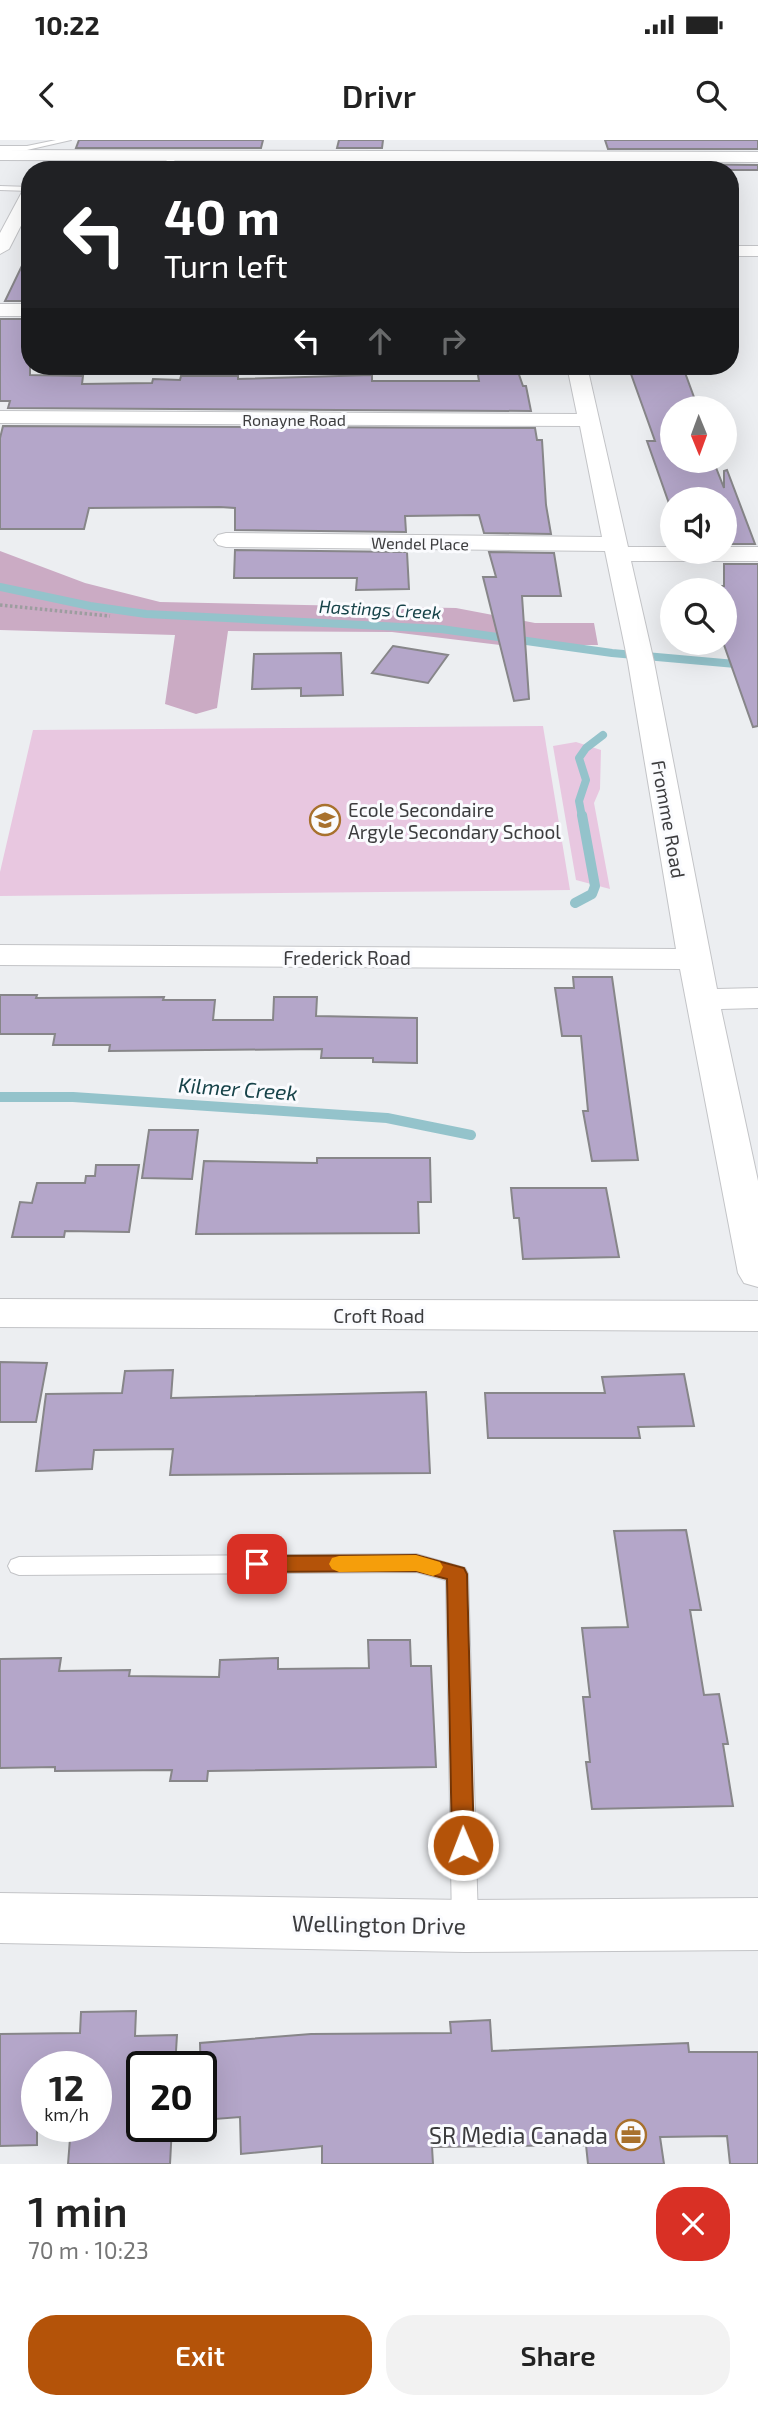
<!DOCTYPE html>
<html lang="en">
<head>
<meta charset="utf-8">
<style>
  body { margin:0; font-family:"Exo 2",sans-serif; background:#f2f2f2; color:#222; height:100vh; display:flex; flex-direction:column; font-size:26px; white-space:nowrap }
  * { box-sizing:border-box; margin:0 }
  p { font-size:23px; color:#767676 }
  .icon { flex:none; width:38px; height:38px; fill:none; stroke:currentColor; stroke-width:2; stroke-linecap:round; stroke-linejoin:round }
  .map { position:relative; height:2024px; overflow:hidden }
  .sheet { display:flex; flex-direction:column; background:#fff; flex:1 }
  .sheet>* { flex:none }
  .hud { position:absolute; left:21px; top:21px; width:718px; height:214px; border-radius:28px; box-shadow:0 7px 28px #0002; background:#202124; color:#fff; overflow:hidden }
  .needle { width:46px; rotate:179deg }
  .fabs { position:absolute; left:660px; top:256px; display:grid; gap:14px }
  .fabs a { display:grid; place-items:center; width:77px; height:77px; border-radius:50%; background:#fff; box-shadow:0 7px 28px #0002; font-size:35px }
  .speed { position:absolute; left:21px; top:1911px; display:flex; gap:14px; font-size:35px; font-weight:700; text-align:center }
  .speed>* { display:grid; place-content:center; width:91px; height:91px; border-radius:50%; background:#fff; box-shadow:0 7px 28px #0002; line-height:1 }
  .speed small { font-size:18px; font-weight:400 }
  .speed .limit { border:4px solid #111; border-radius:10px; background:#fff; color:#111 }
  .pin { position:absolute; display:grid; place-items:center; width:60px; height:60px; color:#fff; margin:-30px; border-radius:14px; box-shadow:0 4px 10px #0006 }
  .me { position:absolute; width:77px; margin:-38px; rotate:359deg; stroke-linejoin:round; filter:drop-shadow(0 0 5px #0008) }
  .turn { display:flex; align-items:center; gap:24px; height:147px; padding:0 28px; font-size:32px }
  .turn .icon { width:91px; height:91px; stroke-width:2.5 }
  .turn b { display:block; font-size:49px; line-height:60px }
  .lanes { display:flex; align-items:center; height:66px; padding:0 28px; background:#0003; justify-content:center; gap:35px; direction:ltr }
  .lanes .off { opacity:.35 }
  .round { display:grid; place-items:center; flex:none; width:74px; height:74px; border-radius:28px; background:#f2f2f2 }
  .head { display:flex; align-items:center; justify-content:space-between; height:119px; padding:0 28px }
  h1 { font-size:42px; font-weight:600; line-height:52px }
  .button { display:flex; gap:14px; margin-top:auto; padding:14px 28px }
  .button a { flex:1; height:80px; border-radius:28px; background:#b45309; color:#fff; font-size:28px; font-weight:600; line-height:80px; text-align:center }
  .button a+a { background:#f2f2f2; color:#222 }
  .status { display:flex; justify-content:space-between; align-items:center; height:49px; padding:0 35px; background:#fff; direction:ltr }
  .status svg { height:19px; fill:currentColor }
  header { display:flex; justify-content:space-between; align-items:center; height:91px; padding:0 28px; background:#fff; font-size:32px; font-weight:600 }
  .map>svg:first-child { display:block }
  .green { fill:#e8c7e0 }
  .forest { fill:#cbabc4 }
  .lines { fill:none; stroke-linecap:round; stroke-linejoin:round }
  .stream-far1 { stroke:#94c3cb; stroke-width:8 }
  .stream { stroke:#94c3cb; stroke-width:10 }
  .building { fill:#b4a6c9; stroke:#878689; stroke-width:2 }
  .lane-casing { stroke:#c3c4c7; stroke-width:2 }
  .street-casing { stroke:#c3c4c7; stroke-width:2 }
  .path { stroke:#9c9d9f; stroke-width:3.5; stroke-dasharray:2.5 2.5; stroke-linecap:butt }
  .lane { fill:#fff; fill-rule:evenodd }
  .street { fill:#fff; fill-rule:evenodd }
  .route { fill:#b45309; stroke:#753606; stroke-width:2 }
  .slow { fill:#f59e0b }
  .labels { text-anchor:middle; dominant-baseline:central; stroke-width:6; stroke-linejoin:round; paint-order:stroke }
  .far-street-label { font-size:16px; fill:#3c3c3e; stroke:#fafbfe }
  .far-water-label { font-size:18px; font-style:italic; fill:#174349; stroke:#fafbfe }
  .poi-label { font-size:19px; fill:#3c3c3e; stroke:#fafbfe; text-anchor:start }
  .street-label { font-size:19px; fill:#3c3c3e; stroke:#fafbfe }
  .water-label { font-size:21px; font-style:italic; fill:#174349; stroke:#fafbfe }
  .near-street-label { font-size:23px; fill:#3c3c3e; stroke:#fafbfe }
  .near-poi-label { font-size:23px; fill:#3c3c3e; stroke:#fafbfe; text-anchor:end }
</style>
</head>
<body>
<div class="status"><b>10:22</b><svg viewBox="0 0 49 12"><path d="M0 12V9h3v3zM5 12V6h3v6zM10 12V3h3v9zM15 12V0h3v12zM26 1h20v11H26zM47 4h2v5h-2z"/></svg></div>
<header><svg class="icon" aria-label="back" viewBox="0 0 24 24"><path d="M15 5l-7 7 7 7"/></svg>Drivr<svg class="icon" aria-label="search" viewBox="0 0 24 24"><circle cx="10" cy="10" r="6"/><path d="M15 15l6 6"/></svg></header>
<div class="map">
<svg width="758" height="2024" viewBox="0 0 758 2024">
  <rect width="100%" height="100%" fill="#eceef1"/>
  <path class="green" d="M 543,586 L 570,750 L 0,756 L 0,732 L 33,590 Z
    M 576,602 L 601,610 L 600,649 L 594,663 L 610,749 L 576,740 L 553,606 Z"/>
  <path class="forest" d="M 0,411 L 85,443 L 160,462 L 456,468 L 535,483 L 594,483 L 598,505 L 500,505 L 392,492 L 228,491 L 217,568 L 196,574 L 165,564 L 175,495 L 0,490 Z"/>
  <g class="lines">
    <path class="stream-far1" d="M 0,447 L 90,466 L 146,474 L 441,489 L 612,513 L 758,526
      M 582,677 L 579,661 L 586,640 L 579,618 L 586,608 L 603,595"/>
    <path class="stream" d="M 575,763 L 592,754 L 595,746 L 582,675
      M 0,957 L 73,957 L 387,978 L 471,995"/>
  </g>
  <path class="building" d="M 79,0 L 263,0 L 261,8 L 76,8 Z
    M 339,0 L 383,0 L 382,8 L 337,8 Z
    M 605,0 L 758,0 L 758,9 L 608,9 Z
    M 71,23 L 163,23 L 161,30 L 68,30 Z
    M 176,23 L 258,23 L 257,30 L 174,30 Z
    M 335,24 L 381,24 L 380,29 L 334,28 Z
    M 661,24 L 758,25 L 758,30 L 663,30 Z
    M 30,109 L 30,161 L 5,161 Z
    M 0,179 L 30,179 L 30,235 L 83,236 L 82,244 L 152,243 L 153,239 L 180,240 L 181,236 L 238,236 L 238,239 L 372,235 L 372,241 L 479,241 L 477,229 L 517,229 L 523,246 L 526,246 L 531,271 L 8,268 L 10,261 L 0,261 Z
    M 637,226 L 677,226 L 678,230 L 684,230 L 698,268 L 672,268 L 672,320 L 717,320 L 719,325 L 715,325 L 724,348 L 724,331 L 727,330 L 755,404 L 724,404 L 724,359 L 672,359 L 672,372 L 647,301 L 655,301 L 631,234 L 639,234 Z
    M 3,286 L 535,288 L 537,300 L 542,300 L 546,365 L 551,394 L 484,393 L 479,375 L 405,376 L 406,392 L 235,390 L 235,368 L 220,367 L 89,368 L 84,389 L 0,389 L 0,298 Z
    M 235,410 L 407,412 L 409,449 L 356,450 L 357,438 L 234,438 Z
    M 489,412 L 554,413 L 561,456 L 522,456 L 529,559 L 514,561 L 483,437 L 496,437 Z
    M 724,424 L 758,424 L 758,586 L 753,587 L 723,502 L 724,450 L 707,450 L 706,446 L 724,446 Z
    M 393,506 L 448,515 L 428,543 L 372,533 Z
    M 341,513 L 343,555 L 301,556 L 301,548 L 252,549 L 254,514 Z
    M 573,837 L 612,837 L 638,1020 L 592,1021 L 583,971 L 588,971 L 581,896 L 562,896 L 555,848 L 574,848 Z
    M 0,855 L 37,855 L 36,858 L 164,857 L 163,860 L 215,860 L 213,880 L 273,880 L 274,857 L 317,857 L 316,876 L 417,878 L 417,923 L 373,922 L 373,918 L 321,918 L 322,909 L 109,911 L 110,905 L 53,905 L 55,894 L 0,894 Z
    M 149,990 L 198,990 L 192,1039 L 142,1038 Z
    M 317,1018 L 430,1018 L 431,1062 L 418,1062 L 419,1093 L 196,1094 L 204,1021 L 317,1023 Z
    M 96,1025 L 139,1025 L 129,1092 L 65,1091 L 64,1097 L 12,1097 L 20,1062 L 32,1063 L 37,1043 L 85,1043 L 86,1036 L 95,1036 Z
    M 511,1048 L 606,1048 L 619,1117 L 523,1119 L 519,1078 L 514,1078 Z
    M 0,1222 L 47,1223 L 36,1282 L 0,1282 Z
    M 173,1230 L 171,1258 L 426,1252 L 430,1333 L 170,1335 L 173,1309 L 94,1310 L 92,1329 L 36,1331 L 46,1254 L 122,1253 L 125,1231 Z
    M 684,1234 L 694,1286 L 638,1287 L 640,1298 L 488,1298 L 485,1253 L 605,1253 L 602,1237 Z
    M 686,1390 L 701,1470 L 690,1470 L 704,1555 L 719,1554 L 728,1604 L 723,1604 L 733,1666 L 592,1669 L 586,1622 L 590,1622 L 583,1557 L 590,1557 L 582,1488 L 628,1487 L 614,1391 Z
    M 368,1500 L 410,1500 L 411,1526 L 431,1526 L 436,1627 L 208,1631 L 207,1641 L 170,1641 L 172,1630 L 55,1631 L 55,1627 L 0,1628 L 0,1519 L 61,1518 L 59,1531 L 130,1530 L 129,1536 L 219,1537 L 220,1520 L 278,1518 L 278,1529 L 369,1528 Z
    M 136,1871 L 135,1896 L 177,1895 L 175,1927 L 142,1927 L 142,1986 L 172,1986 L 170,2024 L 68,2024 L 71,1986 L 96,1986 L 96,1927 L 37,1927 L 37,2005 L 0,2006 L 0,1894 L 80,1893 L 81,1872 Z
    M 490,1880 L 492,1911 L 688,1903 L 689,1912 L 758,1912 L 758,2024 L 730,2024 L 727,1996 L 660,1997 L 664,2024 L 588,2024 L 586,2005 L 432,2007 L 433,2024 L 322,2024 L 322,2006 L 241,2014 L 240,1977 L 202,1980 L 200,1903 L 311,1894 L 451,1893 L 450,1882 Z"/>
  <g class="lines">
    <g class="lane-casing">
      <path id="lane" d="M 56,0 L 71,0 L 27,10 L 0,10 L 0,6 L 27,6 Z
        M 169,14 L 176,16 L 171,30 L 163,30 Z
        M 415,16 L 419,18 L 419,30 L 411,30 L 411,18 Z
        M 652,16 L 661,30 L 653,30 L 648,18 Z
        M 0,46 L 30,47 L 30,51 L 0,50 Z
        M 416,1414 L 465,1428 L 468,1434 L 478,1782 L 474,1791 L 465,1794 L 456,1791 L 452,1782 L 446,1440 L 416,1432 L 19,1435 L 11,1432 L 8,1426 L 11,1420 L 19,1417 Z"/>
    </g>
    <g class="street-casing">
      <path id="street" d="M 0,10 L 758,12 L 758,22 L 0,20 Z
        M 30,47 L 30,68 L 9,109 L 0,114 L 0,93 L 22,52 Z
        M 730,106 L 758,106 L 758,116 L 730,116 Z
        M 0,164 L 30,164 L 30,176 L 0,176 Z
        M 567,226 L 587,226 L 628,407 L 672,407 L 672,411 L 724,411 L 724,407 L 758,407 L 758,421 L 631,421 L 654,522 L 717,849 L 758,848 L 758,868 L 721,869 L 758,1041 L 758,1147 L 744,1143 L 738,1133 L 680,829 L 0,825 L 0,805 L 676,809 L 628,522 L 605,411 L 226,407 L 218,405 L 214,400 L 218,395 L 226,393 L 602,397 L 580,286 L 0,283 L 0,271 L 577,274 Z
        M 0,1159 L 758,1161 L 758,1191 L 0,1187 Z
        M 0,1753 L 465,1760 L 758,1758 L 758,1810 L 465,1812 L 0,1803 Z"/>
    </g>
    <path class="path" d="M 0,465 L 110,476"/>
    <use href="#lane" class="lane"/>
    <use href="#street" class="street"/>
  </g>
  <path class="route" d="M 416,1415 L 464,1428 L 467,1434 L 474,1705 L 471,1712 L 463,1715 L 455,1712 L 452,1705 L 447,1439 L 416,1431 L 257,1432 L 250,1430 L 248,1424 L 250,1418 L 257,1416 Z"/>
  <path class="slow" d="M 416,1415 L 440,1422 L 443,1427 L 440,1433 L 433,1436 L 416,1431 L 339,1432 L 332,1429 L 329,1424 L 332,1418 L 339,1416 Z"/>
  <defs>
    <g id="school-ring" transform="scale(1.575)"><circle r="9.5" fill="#fafbfe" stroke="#a8712d" stroke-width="1.5"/><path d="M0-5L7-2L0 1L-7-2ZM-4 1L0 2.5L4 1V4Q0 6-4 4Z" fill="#a8712d"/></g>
    <g id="office-ring" transform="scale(1.575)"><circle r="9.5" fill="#fafbfe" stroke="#a8712d" stroke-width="1.5"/><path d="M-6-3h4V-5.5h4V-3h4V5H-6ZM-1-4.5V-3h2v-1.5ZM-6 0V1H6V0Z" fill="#a8712d"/></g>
  </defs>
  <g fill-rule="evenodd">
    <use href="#school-ring" x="325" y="680"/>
    <use href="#office-ring" x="631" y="1995"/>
  </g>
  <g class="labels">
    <g class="far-street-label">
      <text x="294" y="279">Ronayne Road</text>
      <text transform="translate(420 403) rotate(1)">Wendel Place</text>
    </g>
    <g class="far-water-label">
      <text transform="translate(380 469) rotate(3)">Hastings Creek</text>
    </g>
    <g class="poi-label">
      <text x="348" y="669">Ecole Secondaire<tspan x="348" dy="22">Argyle Secondary School</tspan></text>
    </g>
    <g class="street-label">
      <text transform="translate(669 679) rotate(80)">Fromme Road</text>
      <text x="347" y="817">Frederick Road</text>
      <text x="379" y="1175">Croft Road</text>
    </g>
    <g class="water-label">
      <text transform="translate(238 948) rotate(4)">Kilmer Creek</text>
    </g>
    <g class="near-street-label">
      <text transform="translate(379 1784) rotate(1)">Wellington Drive</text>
    </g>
    <g class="near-poi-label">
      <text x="608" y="1995">SR Media Canada</text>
    </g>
  </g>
</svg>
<div class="fabs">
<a><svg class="needle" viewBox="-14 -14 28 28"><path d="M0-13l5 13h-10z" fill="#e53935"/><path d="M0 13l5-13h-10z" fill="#767676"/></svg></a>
<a><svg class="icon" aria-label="sound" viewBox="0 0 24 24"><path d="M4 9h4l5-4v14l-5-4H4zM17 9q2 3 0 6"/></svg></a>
<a><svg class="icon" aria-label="search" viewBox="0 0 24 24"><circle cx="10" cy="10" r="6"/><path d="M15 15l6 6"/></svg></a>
</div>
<div class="speed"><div>12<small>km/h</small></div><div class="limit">20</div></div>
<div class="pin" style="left:257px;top:1424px;background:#d93025"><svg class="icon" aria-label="arrive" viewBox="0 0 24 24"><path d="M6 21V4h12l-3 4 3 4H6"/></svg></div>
<svg class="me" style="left:463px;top:1705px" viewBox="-20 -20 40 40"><circle r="17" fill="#b45309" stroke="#fff" stroke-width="3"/><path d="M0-11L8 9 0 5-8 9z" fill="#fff"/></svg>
<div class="hud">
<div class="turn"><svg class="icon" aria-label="left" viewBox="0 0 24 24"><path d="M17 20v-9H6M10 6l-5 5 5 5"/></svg><div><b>40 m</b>Turn left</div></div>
<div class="lanes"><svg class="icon" aria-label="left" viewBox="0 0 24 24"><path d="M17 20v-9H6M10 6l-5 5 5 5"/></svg><svg class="icon off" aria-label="ahead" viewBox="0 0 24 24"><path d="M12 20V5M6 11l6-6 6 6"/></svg><svg class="icon off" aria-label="right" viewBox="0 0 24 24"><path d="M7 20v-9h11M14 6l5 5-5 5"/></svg></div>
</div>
</div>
<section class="sheet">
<div class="head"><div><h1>1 min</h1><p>70 m · 10:23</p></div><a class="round" style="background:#d93025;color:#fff"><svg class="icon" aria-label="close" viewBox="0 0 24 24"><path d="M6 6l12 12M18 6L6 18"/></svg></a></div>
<div class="button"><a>Exit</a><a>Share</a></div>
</section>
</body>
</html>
